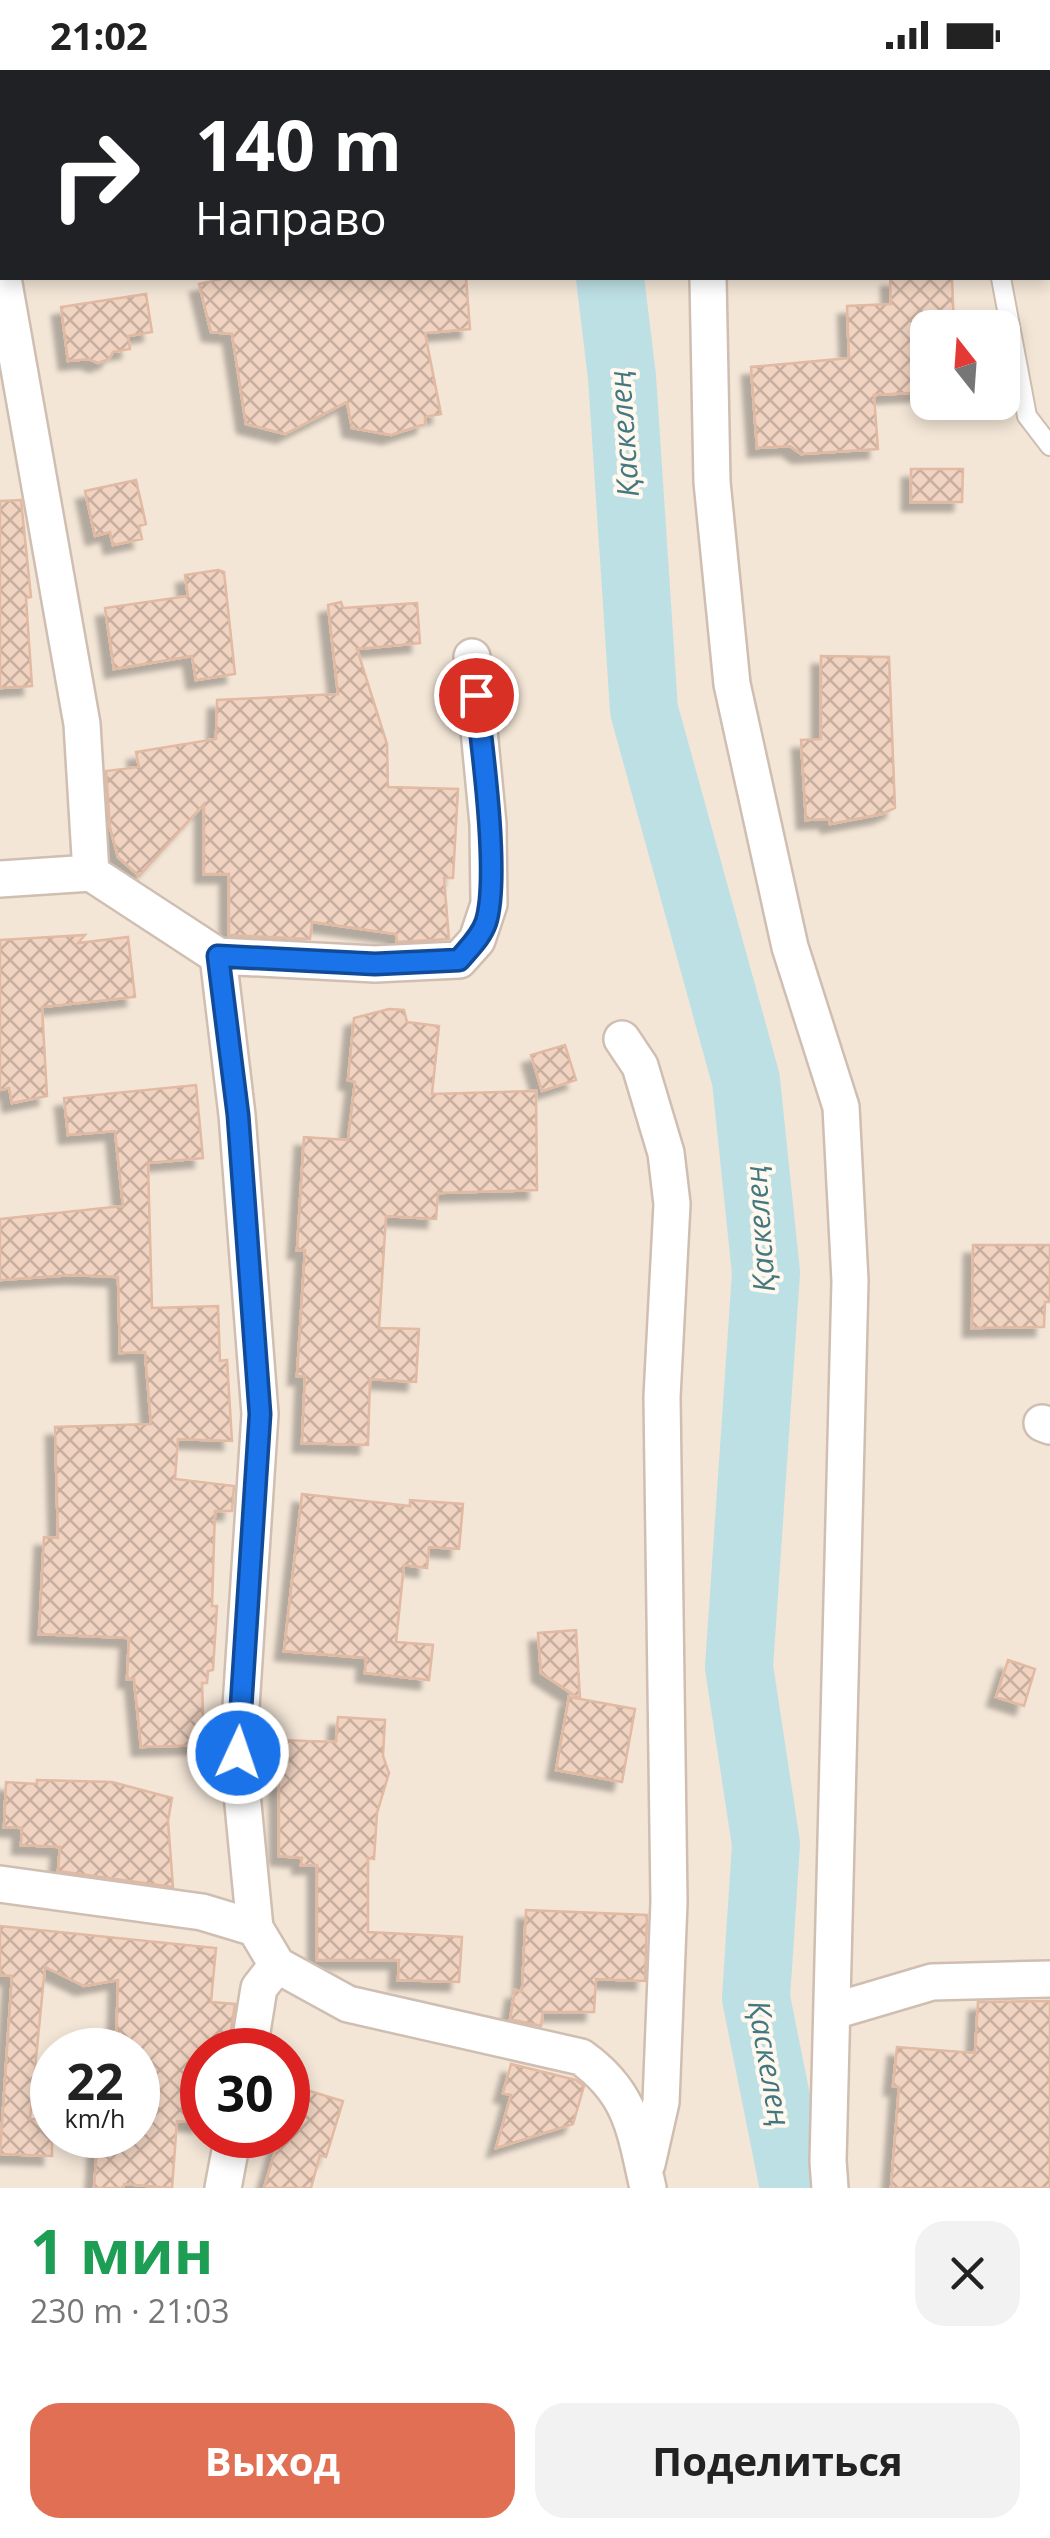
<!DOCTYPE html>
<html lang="ru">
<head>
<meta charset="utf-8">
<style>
  body { margin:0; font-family:"Open Sans",sans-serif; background:#f2f2f2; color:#222; height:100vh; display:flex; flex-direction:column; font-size:38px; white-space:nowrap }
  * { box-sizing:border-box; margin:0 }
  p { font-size:32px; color:#767676 }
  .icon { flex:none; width:55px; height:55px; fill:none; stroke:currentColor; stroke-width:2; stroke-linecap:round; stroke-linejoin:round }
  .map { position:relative; height:2118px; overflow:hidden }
  .details { display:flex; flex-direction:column; background:#fff; flex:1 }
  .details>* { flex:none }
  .hud { position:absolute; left:0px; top:0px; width:1050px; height:210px; box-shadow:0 5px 15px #0003; background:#202124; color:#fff; overflow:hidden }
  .needle { width:65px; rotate:343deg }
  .tools { position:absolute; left:910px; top:240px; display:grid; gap:20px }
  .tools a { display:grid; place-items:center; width:110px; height:110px; border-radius:20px; background:#fff; box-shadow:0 5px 15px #0003; font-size:50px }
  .speed { position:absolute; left:30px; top:1958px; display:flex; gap:20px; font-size:50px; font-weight:700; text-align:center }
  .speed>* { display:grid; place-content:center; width:130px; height:130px; border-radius:50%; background:#fff; box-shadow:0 5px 15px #0003; line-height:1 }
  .speed small { font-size:25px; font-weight:400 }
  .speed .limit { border:15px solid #d22; background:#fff; color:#111 }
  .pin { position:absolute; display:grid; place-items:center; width:85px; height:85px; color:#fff; margin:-42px; border:5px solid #fff; border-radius:50%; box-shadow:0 2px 10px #0007 }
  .me { position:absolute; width:110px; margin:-55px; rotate:3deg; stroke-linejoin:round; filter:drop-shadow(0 0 8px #0008) }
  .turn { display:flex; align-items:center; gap:35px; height:210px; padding:0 30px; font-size:45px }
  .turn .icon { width:130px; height:130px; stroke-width:2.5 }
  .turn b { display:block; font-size:70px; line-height:85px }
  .round { display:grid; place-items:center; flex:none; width:105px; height:105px; border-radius:30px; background:#f2f2f2 }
  .overview { display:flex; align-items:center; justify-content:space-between; height:170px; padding:0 30px }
  h1 { font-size:60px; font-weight:700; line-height:75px; color:#1e9e55 }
  .action { display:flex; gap:20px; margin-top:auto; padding:20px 30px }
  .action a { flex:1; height:115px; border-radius:30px; background:#e06f53; color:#fff; font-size:40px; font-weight:700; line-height:115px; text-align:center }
  .action a+a { background:#f2f2f2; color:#222 }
  .status { display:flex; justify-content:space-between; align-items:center; height:70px; padding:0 50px; background:#fff; direction:ltr }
  .status svg { height:28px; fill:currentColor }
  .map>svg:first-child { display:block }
  .residential { fill:#f3e6d7; fill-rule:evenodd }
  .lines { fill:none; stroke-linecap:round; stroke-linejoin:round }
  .river { stroke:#bde0e5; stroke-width:68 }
  .building { fill:url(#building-cross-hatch); stroke:#e2b9a2; stroke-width:2.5; filter:url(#shadow) }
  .lane-casing { stroke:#cfbeb1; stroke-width:22 }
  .street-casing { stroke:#cfbeb1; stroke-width:40 }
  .lane { stroke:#fff; stroke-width:18 }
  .street { stroke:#fff; stroke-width:35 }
  .route-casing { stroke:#114b97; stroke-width:25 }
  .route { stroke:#1a73e8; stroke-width:18 }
  .labels { text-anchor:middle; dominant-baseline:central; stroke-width:8; stroke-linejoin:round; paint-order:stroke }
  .water-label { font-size:30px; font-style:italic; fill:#447880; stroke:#fef8ef }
</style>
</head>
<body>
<div class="status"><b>21:02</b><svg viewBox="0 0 49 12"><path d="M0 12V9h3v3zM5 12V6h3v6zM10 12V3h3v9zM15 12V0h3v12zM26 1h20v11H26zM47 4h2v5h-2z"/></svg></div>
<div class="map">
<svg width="1050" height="2118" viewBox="0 0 1050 2118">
  <defs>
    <pattern id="building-cross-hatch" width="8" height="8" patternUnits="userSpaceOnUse" patternTransform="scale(2.5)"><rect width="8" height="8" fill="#f0d3c1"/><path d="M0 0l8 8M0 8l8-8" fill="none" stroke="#c7ae9f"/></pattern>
    <filter id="shadow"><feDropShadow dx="-9" dy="9" stdDeviation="2.5" flood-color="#0004"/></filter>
  </defs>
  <rect width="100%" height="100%" fill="#fcf4e9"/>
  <path class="residential" d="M 0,0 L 1050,0 L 1050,2118 L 0,2118 ZM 2,2 L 1048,2 L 1048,208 L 2,208 ZM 928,258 L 1002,258 L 1002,332 L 928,332 ZM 52,1980 L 138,1980 L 138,2065 L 52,2065 ZM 202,1980 L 288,1980 L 288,2065 L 202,2065 Z"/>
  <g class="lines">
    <path class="river" d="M 586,0 L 586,2
      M 610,208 L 622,307 L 644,640 L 746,1010 L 766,1203 L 739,1597 L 766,1774 L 756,1928 L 794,2118"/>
  </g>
  <path class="building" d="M 226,208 L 466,208 L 470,259 L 425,263 L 441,344 L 425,347 L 425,354 L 391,365 L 352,358 L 347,332 L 285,364 L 246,354 L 232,264 L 211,262 L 199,214 Z
    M 890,208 L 952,208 L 954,258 L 928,258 L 928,322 L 874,325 L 878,379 L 801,384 L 790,376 L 757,378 L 751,297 L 849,288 L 847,236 L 891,234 Z
    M 146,224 L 152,262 L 128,266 L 130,279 L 113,282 L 109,289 L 98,293 L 89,289 L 68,291 L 61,237 Z
    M 911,399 L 963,399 L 962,432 L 911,432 Z
    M 136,410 L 146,454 L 139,456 L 142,469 L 113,475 L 110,462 L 95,466 L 85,421 Z
    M 21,430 L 31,527 L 26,528 L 32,616 L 0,618 L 0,431 Z
    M 218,500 L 224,502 L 235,604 L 196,610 L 192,586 L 114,599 L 105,538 L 188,526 L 185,505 Z
    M 341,532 L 343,538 L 417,533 L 420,573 L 357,579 L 387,674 L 388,717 L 458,719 L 453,808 L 444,808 L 449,869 L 397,872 L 396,864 L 312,852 L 310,869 L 229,865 L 229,804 L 204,804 L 204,734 L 139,806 L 118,787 L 110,757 L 106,701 L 139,697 L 136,682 L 216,669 L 217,630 L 338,624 L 328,535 Z
    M 821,586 L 889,587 L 895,738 L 882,744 L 830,754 L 829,749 L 806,750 L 801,670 L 821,669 Z
    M 85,865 L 78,873 L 128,867 L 135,927 L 42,937 L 47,1026 L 12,1033 L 9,1018 L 0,1020 L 0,870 Z
    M 389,939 L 404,940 L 407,952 L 439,956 L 432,1024 L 536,1021 L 537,1120 L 438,1123 L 436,1149 L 386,1146 L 379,1258 L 419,1259 L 416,1312 L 370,1309 L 368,1375 L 302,1373 L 305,1306 L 297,1306 L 305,1180 L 297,1180 L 304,1067 L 348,1070 L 355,1012 L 348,1010 L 354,948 Z
    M 565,975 L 576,1010 L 542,1021 L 531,985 Z
    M 196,1015 L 203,1088 L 148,1093 L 152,1238 L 218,1236 L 220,1291 L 227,1290 L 232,1371 L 178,1369 L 175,1409 L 234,1416 L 232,1441 L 215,1441 L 212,1536 L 217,1536 L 213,1600 L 208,1601 L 207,1613 L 202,1613 L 204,1675 L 141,1677 L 134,1609 L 127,1609 L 129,1568 L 39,1564 L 44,1467 L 58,1468 L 55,1357 L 151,1354 L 145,1282 L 120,1283 L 118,1207 L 72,1205 L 0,1210 L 0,1149 L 123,1136 L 115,1061 L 68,1065 L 64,1028 Z
    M 973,1175 L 1050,1175 L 1050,1232 L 1045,1232 L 1044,1257 L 972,1258 Z
    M 302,1424 L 410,1436 L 410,1430 L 463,1434 L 459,1479 L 429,1477 L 427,1498 L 404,1495 L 396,1572 L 433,1575 L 429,1610 L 365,1603 L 366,1588 L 284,1581 Z
    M 576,1560 L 580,1629 L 635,1639 L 622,1712 L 556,1700 L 569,1627 L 580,1629 L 541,1603 L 538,1563 Z
    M 1008,1590 L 1035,1599 L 1024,1636 L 996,1627 Z
    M 338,1647 L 385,1650 L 383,1686 L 389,1703 L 377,1743 L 374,1789 L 368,1788 L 368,1862 L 462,1867 L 459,1912 L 398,1910 L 399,1890 L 317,1890 L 317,1795 L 301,1795 L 302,1788 L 279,1786 L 279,1670 L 336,1672 Z
    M 37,1710 L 112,1712 L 172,1728 L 168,1751 L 173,1817 L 58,1801 L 60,1777 L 21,1775 L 22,1758 L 4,1757 L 6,1712 L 37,1714 Z
    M 526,1840 L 647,1845 L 645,1911 L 596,1909 L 594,1942 L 543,1942 L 541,1956 L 510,1949 L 515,1920 L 522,1921 Z
    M 0,1856 L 216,1878 L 211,1932 L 235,1934 L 228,1980 L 202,1980 L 202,2053 L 177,2051 L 172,2118 L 124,2114 L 123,2118 L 94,2118 L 98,2065 L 138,2065 L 138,1980 L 116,1980 L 118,1910 L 84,1916 L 45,1897 L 30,2049 L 52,2050 L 52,2086 L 0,2084 L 12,1906 L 0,1905 Z
    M 1050,1931 L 1050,2118 L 891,2118 L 899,2017 L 893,2016 L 897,1977 L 975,1983 L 978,1932 Z
    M 511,1994 L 576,2010 L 584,2016 L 573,2054 L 496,2078 L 511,2025 L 503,2023 Z
    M 293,2016 L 343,2031 L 326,2087 L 320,2085 L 311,2118 L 264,2118 L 280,2065 L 288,2065 Z"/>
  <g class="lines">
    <g class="lane-casing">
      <path id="lane" d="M 973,0 L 973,2
        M 1001,208 L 1027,346 L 1050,376"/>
    </g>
    <g class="street-casing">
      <path id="street" d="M 704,0 L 704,2
        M 291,2 L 291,0
        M 3,208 L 82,654 L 91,803
        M 708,208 L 712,412 L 732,614 L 790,877 L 841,1037 L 850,1211 L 828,2091 L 830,2118
        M 91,803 L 218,886 L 237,1045 L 260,1344 L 238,1683 L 255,1858 L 277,1895 L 348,1934 L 581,1987 C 632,2023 635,2061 648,2118
        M 0,809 L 91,803
        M 218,886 L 375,894 L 459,890 L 477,870 L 489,834 L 488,754 L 472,587
        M 622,969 L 640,996 L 666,1083 L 672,1134 L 662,1327 L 669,1832 L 661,2032 L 647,2094
        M 1042,1353 L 1050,1356
        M 0,1814 L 202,1842 L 255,1858
        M 834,1941 L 932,1912 L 1050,1909
        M 249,1980 L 259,1918 L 277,1895
        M 223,2118 L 233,2065"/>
    </g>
    <use href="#lane" class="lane"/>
    <use href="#street" class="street"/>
  </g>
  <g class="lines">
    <g class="route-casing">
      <path id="route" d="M 238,1683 L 260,1344 L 238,1045 L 218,886 L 375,894 L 459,890 C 469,878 481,867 486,852 C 500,807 482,675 476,625"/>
    </g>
    <use href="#route" class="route"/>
  </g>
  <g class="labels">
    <g class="water-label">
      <text transform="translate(623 364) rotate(-94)">Қаскелең</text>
      <text transform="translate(759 1159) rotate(-94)">Қаскелең</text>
      <text transform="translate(770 1993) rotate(80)">Қаскелең</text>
    </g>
  </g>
</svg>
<div class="tools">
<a><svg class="needle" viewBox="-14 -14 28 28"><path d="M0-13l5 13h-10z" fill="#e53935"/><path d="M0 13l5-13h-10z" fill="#767676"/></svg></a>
</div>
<div class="speed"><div>22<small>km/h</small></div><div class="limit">30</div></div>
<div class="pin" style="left:476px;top:625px;background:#d93025"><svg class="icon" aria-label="arrive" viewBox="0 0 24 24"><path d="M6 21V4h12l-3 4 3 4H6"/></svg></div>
<svg class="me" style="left:238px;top:1683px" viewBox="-20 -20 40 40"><circle r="17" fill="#1a73e8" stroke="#fff" stroke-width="3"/><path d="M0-11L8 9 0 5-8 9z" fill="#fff"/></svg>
<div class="hud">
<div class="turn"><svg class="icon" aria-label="right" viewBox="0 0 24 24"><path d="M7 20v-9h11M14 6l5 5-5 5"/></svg><div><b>140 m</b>Направо</div></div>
</div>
</div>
<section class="details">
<div class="overview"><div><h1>1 мин</h1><p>230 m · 21:03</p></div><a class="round"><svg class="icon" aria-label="close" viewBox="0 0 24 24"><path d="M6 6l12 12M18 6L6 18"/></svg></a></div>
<div class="action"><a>Выход</a><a>Поделиться</a></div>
</section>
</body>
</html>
